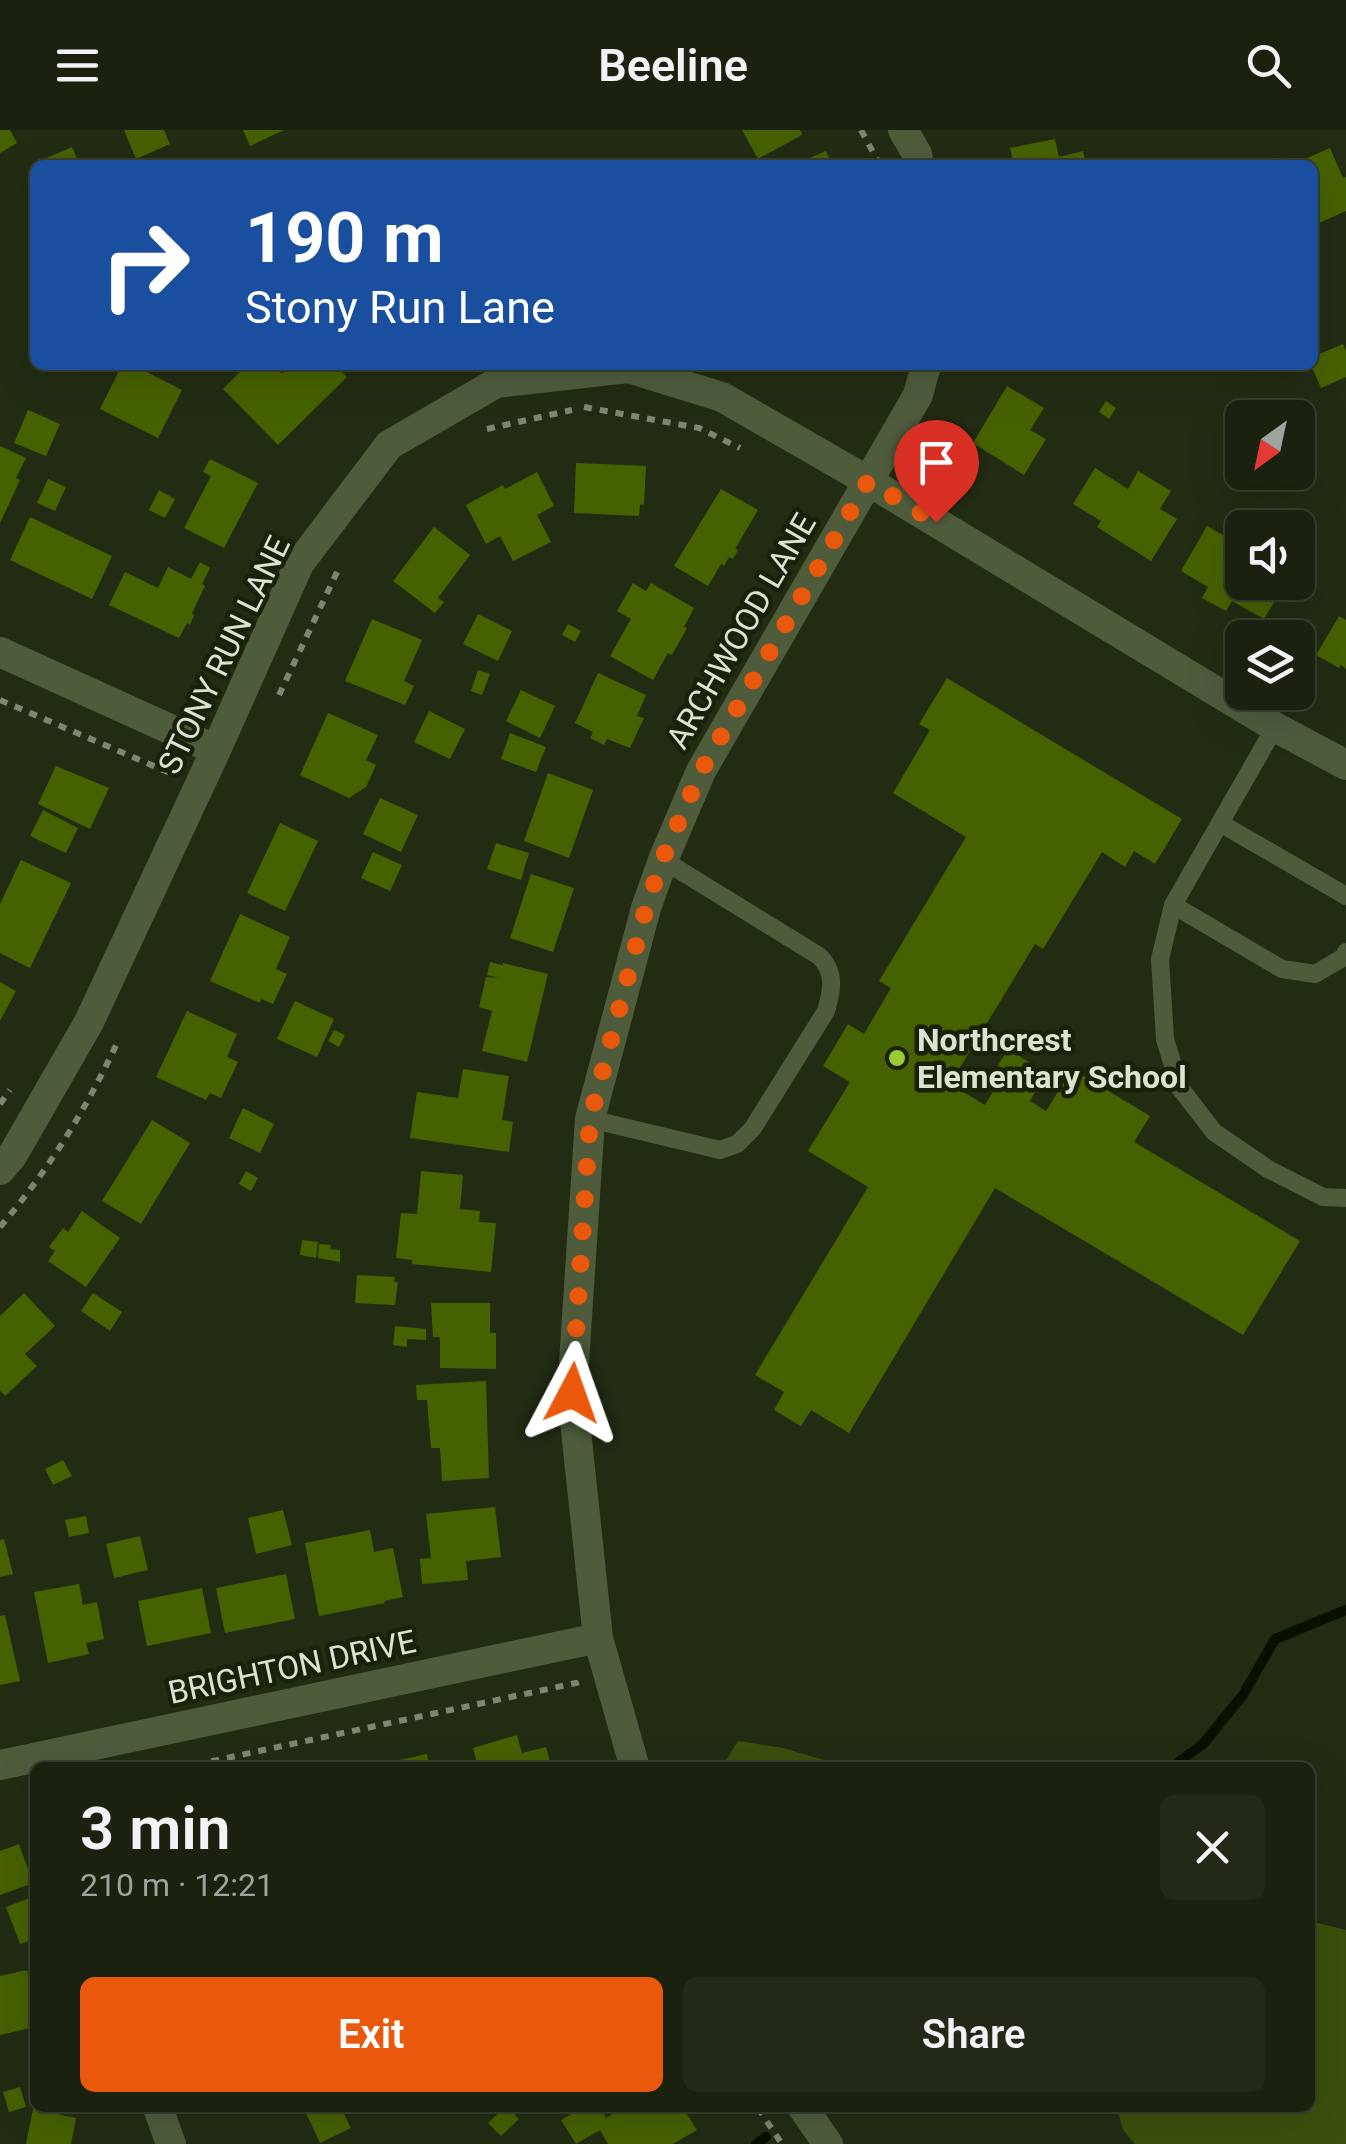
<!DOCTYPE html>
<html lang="en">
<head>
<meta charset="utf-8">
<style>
  body { margin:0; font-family:Roboto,sans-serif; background:#232917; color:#f1f3f6; height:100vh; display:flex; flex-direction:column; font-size:38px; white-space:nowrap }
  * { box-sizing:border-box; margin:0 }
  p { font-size:32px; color:#9fa39e }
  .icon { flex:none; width:55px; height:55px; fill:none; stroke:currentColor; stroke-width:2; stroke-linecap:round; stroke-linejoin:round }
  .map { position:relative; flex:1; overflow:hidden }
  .side { position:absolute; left:30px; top:1632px; width:1285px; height:350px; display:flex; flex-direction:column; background:#1a210e; border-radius:15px; box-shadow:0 10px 40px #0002,0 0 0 2px #383e2e }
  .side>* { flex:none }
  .guide { position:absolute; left:30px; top:30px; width:1288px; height:210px; border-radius:15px; box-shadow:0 10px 40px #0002,0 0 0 2px #383e2e; background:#1a4fa0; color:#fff; overflow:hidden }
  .needle { width:65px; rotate:213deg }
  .tools { position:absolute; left:1225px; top:270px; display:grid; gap:20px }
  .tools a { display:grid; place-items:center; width:90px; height:90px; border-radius:15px; background:#1a210e; box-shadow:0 10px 40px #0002,0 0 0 2px #383e2e; font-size:50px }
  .pin { position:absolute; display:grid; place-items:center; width:85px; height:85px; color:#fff; margin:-102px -42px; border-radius:50% 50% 50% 0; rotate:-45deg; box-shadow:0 0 10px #0007 }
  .pin .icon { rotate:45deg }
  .me { position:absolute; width:110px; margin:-55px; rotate:4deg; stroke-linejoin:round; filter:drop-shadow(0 0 8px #0008) }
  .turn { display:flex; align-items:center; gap:35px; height:210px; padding:0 50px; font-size:45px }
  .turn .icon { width:130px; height:130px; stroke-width:2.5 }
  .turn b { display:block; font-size:70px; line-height:85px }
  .round { display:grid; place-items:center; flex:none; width:105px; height:105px; border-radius:15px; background:#232917 }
  .overview { display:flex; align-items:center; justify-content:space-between; height:170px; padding:0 50px }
  h1 { font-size:60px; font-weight:600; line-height:75px }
  .cta { display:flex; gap:20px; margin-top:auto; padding:20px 50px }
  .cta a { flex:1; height:115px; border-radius:15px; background:#ea580c; color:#fff; font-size:40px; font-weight:600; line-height:115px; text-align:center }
  .cta a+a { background:#232917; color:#f1f3f6 }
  header { display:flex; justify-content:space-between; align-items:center; height:130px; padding:0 50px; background:#1a210e; font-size:45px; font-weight:600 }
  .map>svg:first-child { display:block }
  .green { fill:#3b500d }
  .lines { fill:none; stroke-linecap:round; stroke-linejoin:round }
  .stream { stroke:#081000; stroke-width:10 }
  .building { fill:#466100 }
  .path { stroke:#7e8672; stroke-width:6; stroke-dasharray:8 8; stroke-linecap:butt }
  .lane { stroke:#4f5c3c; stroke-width:18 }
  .street { stroke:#4f5c3c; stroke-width:30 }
  .route { stroke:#ea580c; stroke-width:18; stroke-dasharray:0 32.4 }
  .poi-dot { fill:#9acb34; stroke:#192209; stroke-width:4 }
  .labels { text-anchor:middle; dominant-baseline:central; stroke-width:9; stroke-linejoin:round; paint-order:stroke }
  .street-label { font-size:32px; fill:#dce3d3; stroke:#192209 }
  .poi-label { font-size:32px; font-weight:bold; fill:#dce3d3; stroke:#192209; text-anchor:start }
</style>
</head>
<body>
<header><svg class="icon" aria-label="menu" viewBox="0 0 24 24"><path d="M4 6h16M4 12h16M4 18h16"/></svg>Beeline<svg class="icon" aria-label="search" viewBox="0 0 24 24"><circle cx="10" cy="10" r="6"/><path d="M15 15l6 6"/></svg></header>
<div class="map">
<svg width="1346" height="2014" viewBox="0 0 1346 2014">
  <rect width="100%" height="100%" fill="#222c13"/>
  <path class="green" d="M 738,1611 L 783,1618 L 848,1637 L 722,1637 Z
    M 1310,1791 L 1346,1800 L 1346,2014 L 1135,2014 L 1123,2000 L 1117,1978 L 1310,1978 Z"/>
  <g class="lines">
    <path class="stream" d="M 1171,1638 L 1203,1614 L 1243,1565 L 1275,1509 L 1346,1480
      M 756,2014 L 766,2007"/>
  </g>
  <path class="building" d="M 0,0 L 10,0 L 17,13 L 0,23 Z
    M 124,0 L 164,0 L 170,14 L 136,29 Z
    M 243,0 L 284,0 L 250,16 Z
    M 742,0 L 800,0 L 802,5 L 758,29 Z
    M 1055,9 L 1059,27 L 1083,21 L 1086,35 L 1014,35 L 1010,18 Z
    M 72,17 L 80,35 L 31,35 Z
    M 1330,18 L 1343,48 L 1346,47 L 1346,81 L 1319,93 L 1312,80 L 1312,35 L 1292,35 Z
    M 826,21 L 832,35 L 793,35 Z
    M 1343,214 L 1346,221 L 1346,247 L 1321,258 L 1311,235 L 1312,227 Z
    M 122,235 L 133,235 L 182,260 L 158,308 L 100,279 Z
    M 247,235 L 274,235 L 282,244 L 291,235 L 335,235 L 347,247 L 278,315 L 223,259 Z
    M 1007,256 L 1044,278 L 1030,300 L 1046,309 L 1024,345 L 973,313 Z
    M 1106,271 L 1116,278 L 1109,289 L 1099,282 Z
    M 28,280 L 60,294 L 46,326 L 14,313 Z
    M 0,316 L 26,328 L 16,348 L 20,350 L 0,393 Z
    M 210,329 L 258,353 L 224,418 L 184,398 L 211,346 L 203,342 Z
    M 576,333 L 646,336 L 644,375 L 640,374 L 639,386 L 574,383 Z
    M 1095,338 L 1128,359 L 1138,341 L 1171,361 L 1160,379 L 1177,389 L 1151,431 L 1097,397 L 1101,391 L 1073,374 Z
    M 537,342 L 554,376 L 537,385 L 551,412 L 513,431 L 500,406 L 486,414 L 466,375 L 503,355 L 505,359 Z
    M 48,349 L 66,357 L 55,381 L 37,373 Z
    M 721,359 L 758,380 L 735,419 L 738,420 L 733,429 L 729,427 L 724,436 L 721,434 L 708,456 L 674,436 Z
    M 159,360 L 175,369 L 165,388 L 149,380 Z
    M 30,387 L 112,426 L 92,469 L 10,430 Z
    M 1207,396 L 1242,416 L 1242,452 L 1286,452 L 1264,489 L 1232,471 L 1226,481 L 1202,468 L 1208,457 L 1181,441 Z
    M 434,397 L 470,425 L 438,468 L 444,472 L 435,483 L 393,451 Z
    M 200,432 L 210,438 L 202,454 L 205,456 L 192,483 L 194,485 L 190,495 L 187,493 L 179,508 L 109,475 L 125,442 L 158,458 L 168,437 L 191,449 Z
    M 633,453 L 646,461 L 651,453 L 694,478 L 684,497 L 687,498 L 672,525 L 668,523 L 653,550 L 610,526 L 631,489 L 617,481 Z
    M 478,484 L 512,501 L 498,531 L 463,514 Z
    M 1339,486 L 1346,490 L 1346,539 L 1341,535 L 1339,538 L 1316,525 Z
    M 372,489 L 422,510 L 404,551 L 414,556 L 405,575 L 345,551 Z
    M 568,494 L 581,501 L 575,512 L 562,505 Z
    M 478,540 L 490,544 L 482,565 L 471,561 Z
    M 598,543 L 646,565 L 637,586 L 644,588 L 630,618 L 607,609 L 604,615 L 590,608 L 593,602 L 575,593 Z
    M 947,548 L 1182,689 L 1155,734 L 1134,721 L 1125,737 L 1102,722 L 1043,819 L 1035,814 L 950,954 L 985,975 L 1002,947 L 994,942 L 1008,919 L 1046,943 L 1030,971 L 1046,981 L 1072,939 L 1150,986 L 1134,1012 L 1300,1111 L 1243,1205 L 995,1058 L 849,1303 L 811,1280 L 801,1296 L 774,1280 L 784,1262 L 755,1245 L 868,1057 L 808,1021 L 850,952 L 823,936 L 848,894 L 864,904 L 891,858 L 879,851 L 966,707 L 893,663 L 930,600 L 919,594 Z
    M 521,560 L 555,576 L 540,608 L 506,591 Z
    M 429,581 L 465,599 L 450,629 L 414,612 Z
    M 328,583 L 378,605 L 366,630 L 376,635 L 366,657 L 349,668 L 300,645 Z
    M 510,603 L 546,617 L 536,642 L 501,629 Z
    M 56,636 L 109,658 L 90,699 L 38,674 Z
    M 548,643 L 593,660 L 569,728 L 524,711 Z
    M 380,668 L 418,685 L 401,722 L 363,704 Z
    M 43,680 L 78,698 L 66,723 L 30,706 Z
    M 280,693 L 318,711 L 285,781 L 247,763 Z
    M 496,713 L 529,723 L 521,750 L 487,739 Z
    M 373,722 L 402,735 L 390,761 L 361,748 Z
    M 21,730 L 71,753 L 30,838 L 0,823 L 0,774 Z
    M 531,744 L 574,758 L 553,822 L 510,808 Z
    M 240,784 L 290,807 L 276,839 L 287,844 L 273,874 L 261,869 L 260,873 L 210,851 Z
    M 490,832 L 503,835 L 503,833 L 548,844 L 527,932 L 482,921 L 492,881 L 479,877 L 486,847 L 499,848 L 487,845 Z
    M 0,852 L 16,861 L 0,891 Z
    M 295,871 L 334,889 L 317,927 L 277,909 Z
    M 187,881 L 237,904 L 227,927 L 238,932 L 221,968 L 210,963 L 206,970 L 156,947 Z
    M 334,900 L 345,905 L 339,917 L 328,911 Z
    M 463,939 L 509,946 L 502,990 L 513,992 L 509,1022 L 410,1008 L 417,962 L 458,968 Z
    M 243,978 L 274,994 L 260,1023 L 229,1008 Z
    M 152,990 L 190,1013 L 141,1094 L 102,1071 Z
    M 246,1041 L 258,1048 L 251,1061 L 239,1054 Z
    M 421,1041 L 463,1045 L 460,1079 L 480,1081 L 479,1092 L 496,1093 L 491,1142 L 412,1134 L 412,1130 L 396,1128 L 401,1083 L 417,1084 Z
    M 82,1081 L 120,1108 L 86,1157 L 48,1131 L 55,1121 L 49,1117 L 63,1098 L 68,1102 Z
    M 302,1110 L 318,1112 L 316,1128 L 300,1125 Z
    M 319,1114 L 331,1115 L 330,1119 L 340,1120 L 340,1132 L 318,1128 Z
    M 357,1145 L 395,1147 L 394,1152 L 398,1152 L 395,1175 L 355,1173 Z
    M 24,1163 L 55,1196 L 25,1224 L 37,1236 L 5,1266 L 0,1260 L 0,1186 Z
    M 93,1163 L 122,1182 L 110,1201 L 81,1181 Z
    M 431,1173 L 490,1173 L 490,1203 L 496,1203 L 496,1239 L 440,1238 L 440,1207 L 433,1207 Z
    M 395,1196 L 426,1199 L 426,1210 L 407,1209 L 407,1217 L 393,1215 Z
    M 486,1251 L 489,1348 L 442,1351 L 440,1318 L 431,1318 L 427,1270 L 417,1270 L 416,1255 Z
    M 63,1330 L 72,1346 L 53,1355 L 45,1339 Z
    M 495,1377 L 501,1427 L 466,1431 L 468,1450 L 422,1454 L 420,1429 L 431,1428 L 426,1384 Z
    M 283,1380 L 292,1415 L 256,1424 L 248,1388 Z
    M 86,1386 L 89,1403 L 69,1407 L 65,1390 Z
    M 370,1400 L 374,1422 L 393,1418 L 403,1467 L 384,1471 L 385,1473 L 319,1486 L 305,1413 Z
    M 140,1406 L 148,1440 L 114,1448 L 106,1414 Z
    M 4,1409 L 13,1444 L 0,1447 L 0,1410 Z
    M 286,1444 L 295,1489 L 225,1503 L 216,1458 Z
    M 79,1454 L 83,1475 L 97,1472 L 104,1509 L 86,1513 L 89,1524 L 48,1533 L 34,1462 Z
    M 202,1458 L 211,1503 L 147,1516 L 138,1471 Z
    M 5,1485 L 20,1551 L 0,1555 L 0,1486 Z
    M 517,1605 L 522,1623 L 546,1617 L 552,1638 L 478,1638 L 473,1618 Z
    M 427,1624 L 430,1638 L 372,1638 L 372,1636 Z
    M 19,1714 L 33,1753 L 0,1765 L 0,1721 Z
    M 35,1766 L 35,1809 L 20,1814 L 6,1777 Z
    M 27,1840 L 35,1871 L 35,1897 L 0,1905 L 0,1846 Z
    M 20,1957 L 26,1977 L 9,1982 L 3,1962 Z
    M 318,1978 L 341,1978 L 351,1998 L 320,2013 L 306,1983 Z
    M 504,1978 L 508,1978 L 519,1989 L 501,2006 L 488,1993 Z
    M 582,1978 L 600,1978 L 606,1988 L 622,1978 L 683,1978 L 697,2000 L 673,2014 L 608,2014 L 600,2000 L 576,2014 L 561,1990 Z
    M 33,1979 L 76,1988 L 71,2014 L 26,2014 Z"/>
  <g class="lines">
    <path class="path" d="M 861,0 L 880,35
      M 584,277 L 699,298 L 740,318
      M 487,299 L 572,280
      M 279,565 L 338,440
      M 0,570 L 170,643 L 169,646
      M 0,974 L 10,960
      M 0,1097 C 48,1041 87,978 118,911
      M 180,1638 L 576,1553 L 577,1557
      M 758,1978 L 782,2014"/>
    <path class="lane" d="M 1275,597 L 1220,693 L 1346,766
      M 1220,693 L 1173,775 L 1160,829 L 1165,909 L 1180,958 L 1214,1002 L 1268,1039 L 1323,1067 L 1346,1068
      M 1173,775 L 1282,839 L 1315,844 L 1344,827 L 1346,822
      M 590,989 L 720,1020 L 737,1014 L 753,998 L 826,881 C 832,861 836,842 819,826 L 663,730"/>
    <path class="street" d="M 903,0 L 917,24 L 919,35
      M 0,522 L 216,620
      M 0,1040 L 12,1026 L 89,892 L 216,620 L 299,434 L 389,315 L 496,253 L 628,238 L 722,267 L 868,351 L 1275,597 L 1346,635
      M 0,1635 L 598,1508
      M 635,1638 L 598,1508 L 572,1263 L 590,989 L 646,778 L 663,730 L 701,641 L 918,265 L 926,235
      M 158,1978 L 171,2014
      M 803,1978 L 828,2014"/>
  </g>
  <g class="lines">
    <path class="route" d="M 572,1263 L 590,989 L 646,778 L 662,730 L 701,641 L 868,351 L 936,392"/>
  </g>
  <circle class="poi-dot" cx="897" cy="928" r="10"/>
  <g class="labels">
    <g class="street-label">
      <text transform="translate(741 501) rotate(-60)">ARCHWOOD LANE</text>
      <text transform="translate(224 525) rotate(-64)">STONY RUN LANE</text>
      <text transform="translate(292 1537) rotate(-12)">BRIGHTON DRIVE</text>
    </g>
    <g class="poi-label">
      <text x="917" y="910">Northcrest<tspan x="917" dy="37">Elementary School</tspan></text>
    </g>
  </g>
</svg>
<div class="tools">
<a><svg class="needle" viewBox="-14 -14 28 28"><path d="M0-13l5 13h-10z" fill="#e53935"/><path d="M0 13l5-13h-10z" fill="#9fa39e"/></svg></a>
<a><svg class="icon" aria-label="sound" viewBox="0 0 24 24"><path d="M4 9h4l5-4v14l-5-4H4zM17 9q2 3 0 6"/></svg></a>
<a><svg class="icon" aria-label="layers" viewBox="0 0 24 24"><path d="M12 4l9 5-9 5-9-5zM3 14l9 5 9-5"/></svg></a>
</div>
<div class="pin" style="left:936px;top:392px;background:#d93025"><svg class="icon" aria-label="arrive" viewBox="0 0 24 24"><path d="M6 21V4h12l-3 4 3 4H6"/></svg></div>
<svg class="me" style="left:572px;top:1263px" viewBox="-20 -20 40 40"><path d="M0-17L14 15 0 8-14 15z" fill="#ea580c" stroke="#fff" stroke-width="4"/></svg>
<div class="guide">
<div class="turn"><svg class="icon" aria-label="right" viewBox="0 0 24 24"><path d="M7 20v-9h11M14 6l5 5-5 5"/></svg><div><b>190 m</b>Stony Run Lane</div></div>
</div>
<section class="side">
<div class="overview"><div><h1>3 min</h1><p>210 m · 12:21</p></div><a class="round"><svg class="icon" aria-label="close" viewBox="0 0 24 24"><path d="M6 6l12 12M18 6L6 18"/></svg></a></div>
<div class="cta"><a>Exit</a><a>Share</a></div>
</section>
</div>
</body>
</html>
